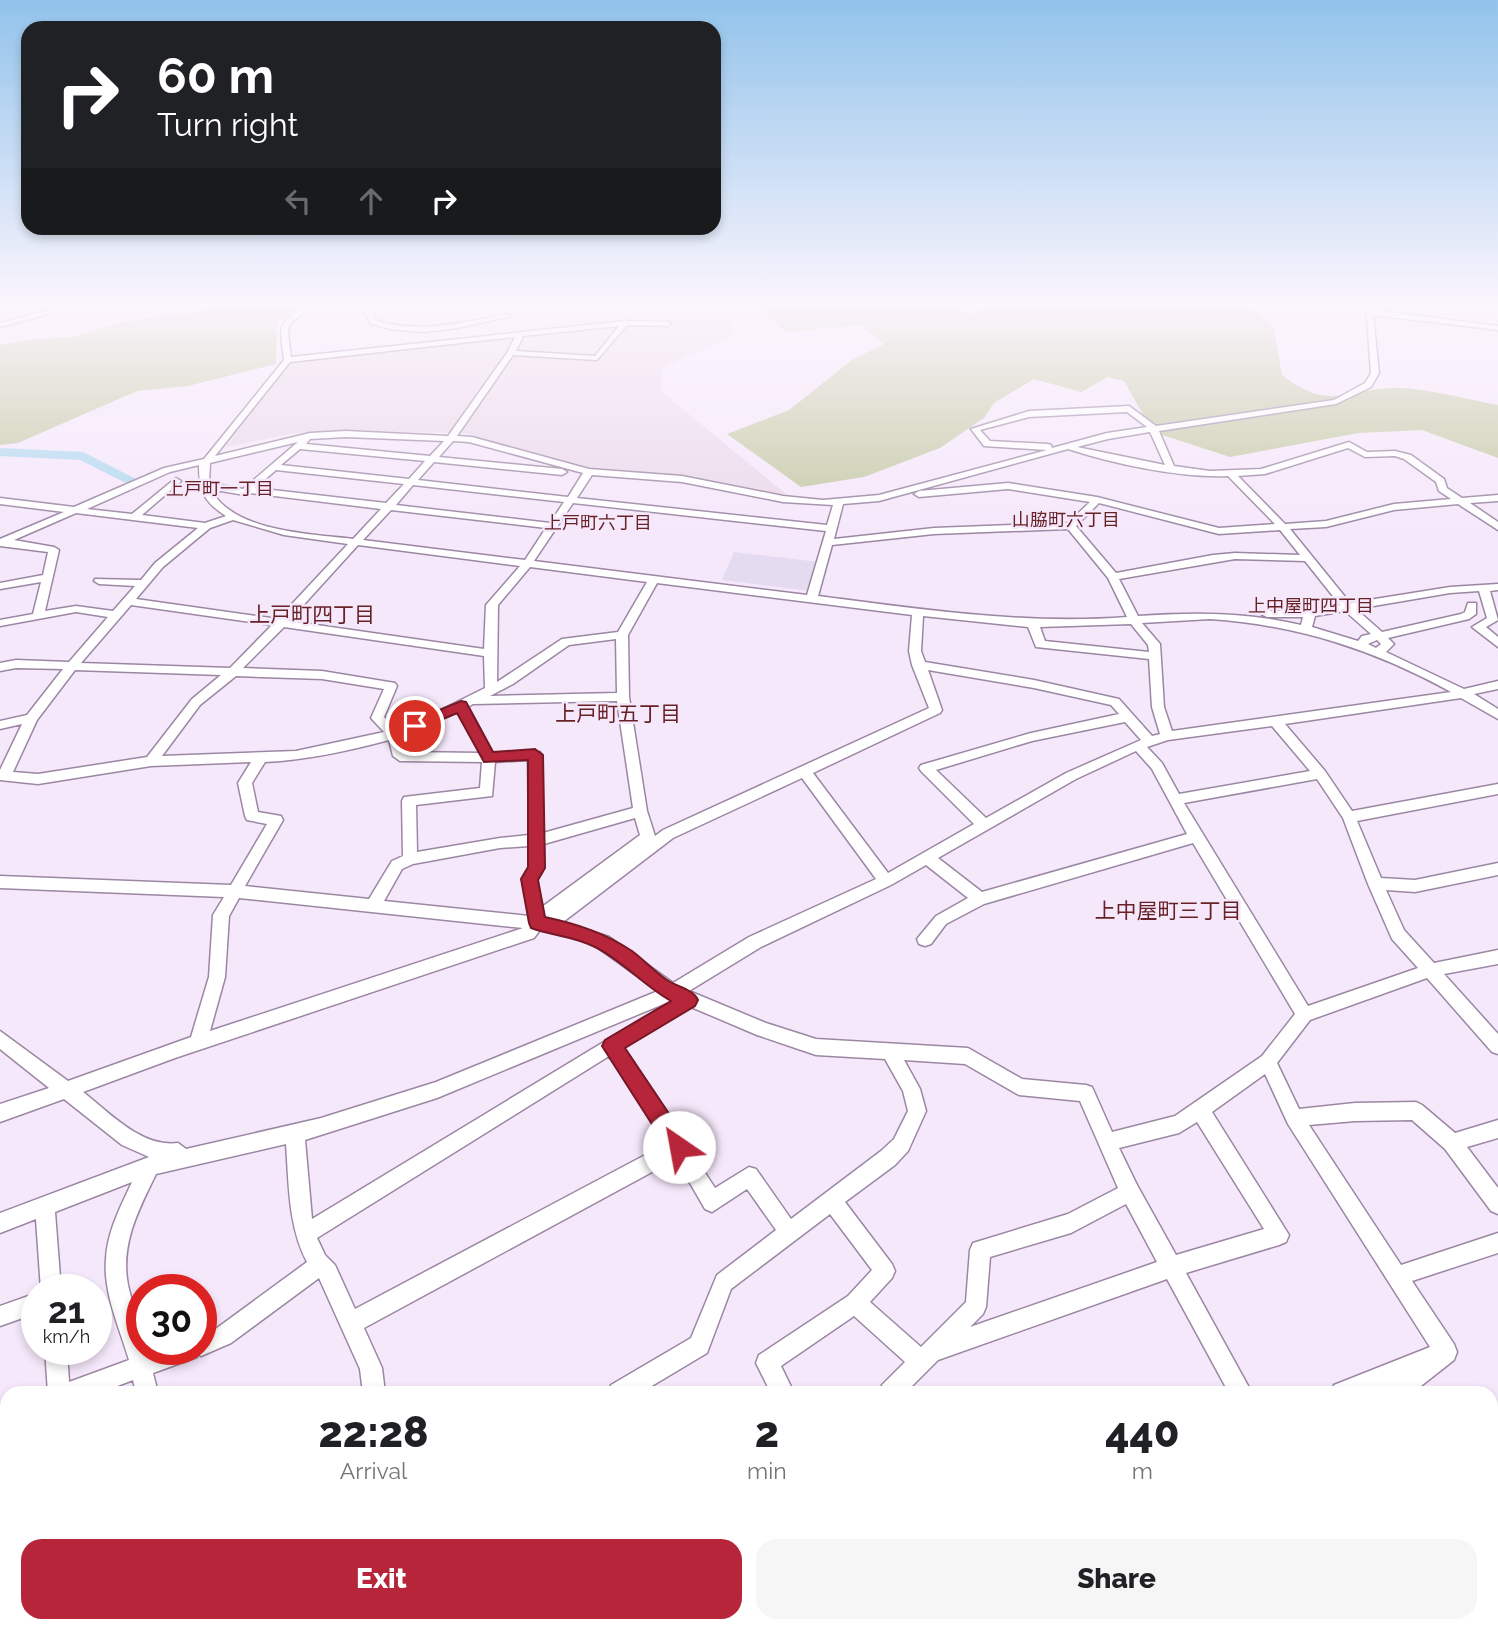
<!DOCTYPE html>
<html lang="en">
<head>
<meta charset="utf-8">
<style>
  body { margin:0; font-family:Raleway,"Noto Sans JP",sans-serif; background:#f6f6f6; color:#202124; height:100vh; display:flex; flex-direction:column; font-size:26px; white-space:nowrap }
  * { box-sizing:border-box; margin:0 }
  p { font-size:23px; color:#757577 }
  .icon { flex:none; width:38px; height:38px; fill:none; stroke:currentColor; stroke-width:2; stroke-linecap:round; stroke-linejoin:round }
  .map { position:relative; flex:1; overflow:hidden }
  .side { position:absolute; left:0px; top:1386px; width:1498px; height:247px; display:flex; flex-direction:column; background:#fff; border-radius:21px 21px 0 0; box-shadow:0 4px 10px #0003 }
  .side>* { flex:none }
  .top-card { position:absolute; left:21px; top:21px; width:700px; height:214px; border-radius:21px; box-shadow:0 4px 10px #0003; background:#202124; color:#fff; overflow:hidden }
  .speed { position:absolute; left:21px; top:1274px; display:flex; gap:14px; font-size:35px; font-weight:700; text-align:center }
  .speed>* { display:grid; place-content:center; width:91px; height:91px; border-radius:50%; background:#fff; box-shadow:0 4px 10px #0003; line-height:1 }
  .speed small { font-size:18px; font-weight:400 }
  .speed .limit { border:10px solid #d22; background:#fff; color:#111 }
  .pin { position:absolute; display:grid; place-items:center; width:60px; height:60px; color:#fff; margin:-30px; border:4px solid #fff; border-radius:50%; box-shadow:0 2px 7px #0007 }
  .me { position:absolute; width:77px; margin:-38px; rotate:327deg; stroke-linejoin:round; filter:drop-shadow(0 0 5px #0008) }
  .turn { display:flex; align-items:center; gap:24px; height:147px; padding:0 21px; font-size:32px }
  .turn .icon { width:91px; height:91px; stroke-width:2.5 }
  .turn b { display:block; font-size:49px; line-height:60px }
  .lanes { display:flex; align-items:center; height:66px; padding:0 21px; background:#0003; justify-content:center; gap:35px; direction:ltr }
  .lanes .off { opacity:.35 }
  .eta { display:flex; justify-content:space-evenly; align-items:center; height:119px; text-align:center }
  .eta b { font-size:42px; font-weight:800; line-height:49px }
  .button { display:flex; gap:14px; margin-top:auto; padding:14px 21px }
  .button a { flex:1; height:80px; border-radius:21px; background:#b7253a; color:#fff; font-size:28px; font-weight:800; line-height:80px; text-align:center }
  .button a+a { background:#f6f6f6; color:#202124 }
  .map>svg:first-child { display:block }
  .commercial { fill:#e5dbf0 }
  .industrial { fill:#ebd9ea }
  .green { fill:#c4c9a4 }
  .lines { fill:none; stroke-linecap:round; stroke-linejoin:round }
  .river { fill:#b1d9ef; fill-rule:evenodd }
  .minor-casing { stroke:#9b87a3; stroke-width:3 }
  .major-casing { stroke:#fff; stroke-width:2 }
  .minor { fill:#fff; fill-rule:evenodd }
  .major { fill:#c2eacb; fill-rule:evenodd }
  .route { fill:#b7253a; stroke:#771826; stroke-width:2 }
  .labels { text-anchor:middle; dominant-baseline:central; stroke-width:5; stroke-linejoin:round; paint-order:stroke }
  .far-neighbourhood-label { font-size:18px; fill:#672227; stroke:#f6e8fb }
  .neighbourhood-label { font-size:21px; fill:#672227; stroke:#f6e8fb }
</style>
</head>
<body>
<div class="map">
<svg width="1498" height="1632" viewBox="0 0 1498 1632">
  <rect width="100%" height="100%" fill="#f6e8fb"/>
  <path class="commercial" d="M 734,552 L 819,562 L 810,591 L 722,580 Z"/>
  <path class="industrial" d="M 584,305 L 738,305 L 730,337 L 662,368 L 662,392 L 792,499 L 694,478 L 593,470 L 464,433 L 339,431 L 295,433 L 226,447 L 292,360 L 570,329 Z"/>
  <path class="green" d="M 232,305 L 300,305 L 277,322 L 276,364 L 188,386 L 137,391 L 18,443 L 0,445 L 0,345 L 36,339 L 73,337 L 124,322 Z
    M 755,305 L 941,305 L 973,313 L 986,305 L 1248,305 L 1273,326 L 1282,375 C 1329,412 1345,389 1395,388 C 1422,387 1470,400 1498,405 L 1498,458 L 1422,430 L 1358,433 L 1230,457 L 1153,432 L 1124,381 L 1108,377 L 1081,392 L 1034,379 L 994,403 L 984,418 L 940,448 L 864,477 L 801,487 L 727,434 L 789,410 L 852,360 L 884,344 L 860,325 L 787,332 Z
    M 1498,1496 L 1498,1632 L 1218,1632 L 1231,1626 L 1491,1626 L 1491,1499 Z"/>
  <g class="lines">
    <path class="river" d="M 0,448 L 83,452 L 136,479 L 129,483 L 124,482 L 80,460 L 0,456 Z"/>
    <g class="minor-casing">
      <path id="minor" d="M 70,305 L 82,305 L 0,327 L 0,323 Z
        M 304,305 L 312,305 C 285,330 286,319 291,357 L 625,321 L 671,322 L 668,326 L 627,325 L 597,360 L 513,355 L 457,436 L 472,437 L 589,469 L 682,476 L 783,496 L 823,500 L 879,495 L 1047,450 L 984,446 L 971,429 L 1029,411 L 1129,406 L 1156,426 L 1334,400 L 1365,383 L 1371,373 L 1366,305 L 1372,305 L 1373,310 L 1498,326 L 1498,330 L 1373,315 L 1379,373 L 1371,387 L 1336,404 L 1159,431 L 1174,466 L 1210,471 L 1261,469 L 1349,442 L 1367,452 L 1395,451 L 1411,455 L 1444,479 L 1447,488 L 1462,498 L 1498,495 L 1498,501 L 1470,503 L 1498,522 L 1498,530 L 1458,504 L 1394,510 L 1326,527 L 1290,529 L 1350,603 L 1450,587 L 1498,584 L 1498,590 L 1490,591 L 1498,620 L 1486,627 L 1498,637 L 1498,647 L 1472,627 L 1487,618 L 1479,591 L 1450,593 L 1356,609 L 1382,632 L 1461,614 L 1465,612 L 1468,603 L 1476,603 L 1476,614 L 1469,619 L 1388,638 L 1394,644 L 1386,652 L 1464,689 L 1498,681 L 1498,689 L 1474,694 L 1498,709 L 1498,719 L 1461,698 L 1285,724 L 1325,771 L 1352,811 L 1498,784 L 1498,794 L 1357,821 L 1381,878 L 1415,880 L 1498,863 L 1498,875 L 1415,892 L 1386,890 L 1404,930 L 1434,963 L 1498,950 L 1498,964 L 1444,974 L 1498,1034 L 1498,1054 L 1492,1052 L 1427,978 L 1310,1020 L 1277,1063 L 1299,1109 L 1355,1103 L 1416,1102 L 1422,1105 L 1455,1133 L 1498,1120 L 1498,1138 L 1467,1147 L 1498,1188 L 1498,1214 L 1491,1211 L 1445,1149 L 1412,1120 L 1355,1121 L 1309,1125 L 1401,1265 L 1498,1233 L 1498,1253 L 1412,1281 L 1454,1344 L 1457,1352 L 1454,1360 L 1412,1393 L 1383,1393 L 1386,1386 L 1369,1393 L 1331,1393 L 1334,1385 L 1430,1347 L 1288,1124 L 1265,1074 L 1212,1112 L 1289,1235 L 1286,1242 L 1279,1245 L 1186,1273 L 1252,1393 L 1229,1393 L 1167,1279 L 938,1360 L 905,1393 L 879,1393 L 882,1385 L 905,1362 L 854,1316 L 781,1366 L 794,1393 L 771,1393 L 756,1363 L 759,1355 L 848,1296 L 872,1270 L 830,1214 L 731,1289 L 707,1353 L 640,1393 L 608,1393 L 611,1385 L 691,1338 L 717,1275 L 776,1230 L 747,1189 L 712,1212 L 705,1209 L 676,1159 L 364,1328 L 382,1368 L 385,1393 L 363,1393 L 360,1369 L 319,1278 L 231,1343 L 201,1356 L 198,1354 L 197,1357 L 153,1373 L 158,1393 L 136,1393 L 133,1380 L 99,1393 L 48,1393 L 45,1349 L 67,1349 L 69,1382 L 129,1360 C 120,1329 103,1293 106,1259 C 107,1232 121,1206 132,1182 L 55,1212 L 61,1290 L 41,1290 L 36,1219 L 0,1233 L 0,1213 L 149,1157 L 122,1145 L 64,1099 L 0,1122 L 0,1104 L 49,1088 L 0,1049 L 0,1031 L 68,1081 L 191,1037 L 209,977 L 213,915 L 224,897 L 0,888 L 0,876 L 231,885 L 267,824 L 247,820 L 245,816 L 238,783 L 251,762 L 151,766 L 38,784 L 0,780 L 0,770 L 22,724 L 0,729 L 0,721 L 27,715 L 63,669 L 16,668 L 0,671 L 0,663 L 16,660 L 69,662 L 108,617 L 76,612 L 0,626 L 0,620 L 33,614 L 41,582 L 0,589 L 0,583 L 43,575 L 48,552 L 0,546 L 0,539 L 64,512 L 0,504 L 0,498 L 74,507 L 164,468 L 204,459 L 284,360 C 280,326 276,326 304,305 ZM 619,326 L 595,356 L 516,351 L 523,336 ZM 515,337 L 507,353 L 448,436 L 346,431 L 310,433 L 215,456 L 290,362 ZM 1127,412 L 1147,427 L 1107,433 L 1052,448 L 1051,445 L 1048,444 L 990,441 L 980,430 L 1029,417 ZM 1150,432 L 1165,465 L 1077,447 L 1108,439 ZM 346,437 L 444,441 L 430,456 L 306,444 L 310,439 ZM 453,441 L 469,442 L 583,473 L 568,497 L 418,480 L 434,462 L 562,475 L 567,472 L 562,469 L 439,457 ZM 298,442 L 243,489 L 221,485 L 211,488 L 209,482 L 210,463 ZM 1348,448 L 1365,457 L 1395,456 L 1404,459 L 1436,482 L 1439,491 L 1451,499 L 1394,504 L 1326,521 L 1285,524 L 1238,476 L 1265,474 ZM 300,449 L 425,461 L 409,479 L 281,465 ZM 1068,449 C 1115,464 1178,478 1228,476 L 1275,524 L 1219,528 L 1097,497 L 1008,483 L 919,491 L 914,494 L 919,497 L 1008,489 L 1090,502 L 1068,523 L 934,528 L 834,539 L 843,504 L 879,501 ZM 199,465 C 199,491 204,502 226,516 L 205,523 L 142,515 L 179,483 L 181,481 L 176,478 L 132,514 L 87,509 L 170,472 ZM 276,470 L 404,484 L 386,503 L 255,488 ZM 592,475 L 682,482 L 783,502 L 833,505 L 827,525 L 577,498 ZM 413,485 L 564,502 L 550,523 L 396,505 ZM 221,491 L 245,495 L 249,493 L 381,509 L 353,539 C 312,534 237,532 213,493 ZM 573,503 L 826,531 L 807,595 L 534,561 ZM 1099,503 L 1219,534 L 1280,530 L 1300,555 L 1235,553 L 1213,555 L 1116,573 L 1076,526 ZM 391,510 L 546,528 L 525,560 L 363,540 ZM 76,513 L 198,528 L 155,563 L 141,580 L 95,579 L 94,581 L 99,584 L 135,586 L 113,611 L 76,606 L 45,611 L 59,550 L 54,547 L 14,540 ZM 233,520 L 284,535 L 348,544 L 278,619 L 136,599 L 163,567 L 210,528 ZM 1068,529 L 1108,578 L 1127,617 C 1023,625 921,609 818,596 L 832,545 L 934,534 ZM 358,545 L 520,566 L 486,605 L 484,649 L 289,621 ZM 1235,559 L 1305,561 L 1340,605 L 1310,610 L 1267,611 L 1261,614 L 1267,617 L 1303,617 L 1301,625 C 1247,612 1193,612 1138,616 L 1119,579 ZM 530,567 L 647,582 L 618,632 L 562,639 L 497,682 L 498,605 ZM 657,583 L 912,615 L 909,651 L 912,665 L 929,708 L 663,830 L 655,836 L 647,811 L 629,697 L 628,635 ZM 131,605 L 272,625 L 230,668 L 81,663 ZM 1345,611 L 1371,634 L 1362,636 L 1358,641 L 1312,627 L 1315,616 ZM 923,616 L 1028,627 L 1036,647 L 1149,659 L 1152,707 L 1160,734 L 1152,736 L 1119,699 L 1034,680 L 925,662 L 921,651 ZM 1210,619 C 1298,625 1375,650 1451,692 L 1172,731 L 1164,707 L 1160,644 L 1142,623 ZM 1131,624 L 1148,645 L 1149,652 L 1045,641 L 1040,627 ZM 284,627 L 484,656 L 485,688 L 433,714 L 396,728 L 384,717 L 397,686 L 395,683 L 322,671 L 243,668 ZM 616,639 L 617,693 L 490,696 L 513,684 L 569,645 ZM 1377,640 L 1381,644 L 1376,648 L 1368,644 ZM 75,670 L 221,675 L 192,699 L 147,757 L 38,774 L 13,772 L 37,720 ZM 928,670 L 1034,688 L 1111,705 L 1119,714 L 1031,733 L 921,765 L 919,768 L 921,771 L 974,824 L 888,873 L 813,773 L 940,713 L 942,710 ZM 236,676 L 322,679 L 384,689 L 371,718 L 384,732 L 296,751 L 162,756 L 200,705 ZM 617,701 L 633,808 L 543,833 L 542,755 L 540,752 L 493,753 L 468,707 L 473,704 ZM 458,712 L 480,753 L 405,752 L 401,736 ZM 1125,722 L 1141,740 L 1066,773 L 986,818 L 936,770 L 1032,741 ZM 1272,726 L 1310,771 L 1179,794 L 1162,763 L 1147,747 L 1168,740 ZM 389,740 L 393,756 L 400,761 L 482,762 L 480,788 L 404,797 L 402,801 L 403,856 L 392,861 L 369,899 L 245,886 L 283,820 L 281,816 L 258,812 L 252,783 L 265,762 C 307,760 348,751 389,740 ZM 1136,751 L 1152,769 L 1187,834 L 982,892 L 938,858 L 1076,779 ZM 528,760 L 529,835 L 500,838 L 417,852 L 416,805 L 492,796 L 495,762 ZM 802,778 L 876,879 L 749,937 L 673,983 L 609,937 L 563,922 L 673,838 ZM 1317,779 L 1343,818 L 1368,884 L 1392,939 L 1418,968 L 1308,1006 L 1184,803 ZM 635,818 L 640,835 L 542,907 L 537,880 L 544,868 L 544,844 ZM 1193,843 L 1295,1014 L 1262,1056 L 1175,1116 L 1112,1132 L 1092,1087 L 1086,1085 L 1022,1079 L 968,1048 L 816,1039 L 766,1023 L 689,991 L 761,947 L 891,885 L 926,865 L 968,898 L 936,916 L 917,939 L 919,944 L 925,946 L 931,944 L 946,924 L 984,904 ZM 529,846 L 530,867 L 522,879 L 529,916 L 384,901 L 402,869 L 413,864 L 500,848 ZM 239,898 L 523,928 L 210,1031 L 225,977 L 229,916 ZM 540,930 L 574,937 L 597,947 L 658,991 L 436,1082 L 321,1118 L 186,1149 L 178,1143 C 142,1148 110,1113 83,1092 L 175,1058 L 534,938 ZM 673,1000 L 312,1219 L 305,1140 L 437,1098 ZM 691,1007 L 757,1035 L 816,1055 L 885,1059 L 903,1091 L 908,1111 L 894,1139 L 881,1151 L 791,1219 L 756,1169 L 749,1167 L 715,1188 L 623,1048 ZM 609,1056 L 666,1144 L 355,1309 L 335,1265 L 325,1255 L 317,1238 ZM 904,1060 L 965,1064 L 1019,1095 L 1080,1101 L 1118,1188 L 1068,1214 L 973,1243 L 970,1250 L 966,1302 L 921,1347 L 870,1302 L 892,1278 L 895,1271 L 892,1264 L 845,1202 L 895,1165 L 908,1151 L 926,1111 L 920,1089 ZM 1197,1122 L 1264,1229 L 1176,1255 L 1137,1185 L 1119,1148 L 1179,1133 ZM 286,1144 C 289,1184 288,1226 307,1262 L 217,1328 L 201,1334 L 201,1349 L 159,1349 L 148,1353 L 147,1349 L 142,1349 C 142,1327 133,1307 128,1285 C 120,1244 139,1209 156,1174 ZM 1126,1204 L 1157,1262 L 970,1327 L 983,1314 L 986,1307 L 990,1257 L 1071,1233 Z
        M 365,305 L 372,305 L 372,312 L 377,321 C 421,334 464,322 508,314 L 512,316 L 458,328 L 423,332 L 390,329 L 371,324 L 364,312 Z
        M 37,1293 L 37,1313 L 0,1326 L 0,1306 Z
        M 7,1494 L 7,1518 L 0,1521 L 0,1497 Z
        M 20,1626 L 67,1626 L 64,1632 L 17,1632 Z
        M 196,1626 L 222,1626 L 225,1632 L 199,1632 Z
        M 266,1626 L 300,1626 L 297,1632 L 263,1632 Z
        M 388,1626 L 413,1626 L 415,1632 L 389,1632 Z
        M 670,1626 L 712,1626 L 709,1632 L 667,1632 Z"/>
    </g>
    <g class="major-casing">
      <path id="major" d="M 1498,1412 L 1498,1440 L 1491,1443 L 1491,1415 Z
        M 971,1626 L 1016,1626 L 1013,1632 L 968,1632 Z"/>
    </g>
    <use href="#minor" class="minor"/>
    <use href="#major" class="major"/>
  </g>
  <linearGradient id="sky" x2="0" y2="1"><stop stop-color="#92c3eb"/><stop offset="0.57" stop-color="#fbf5fd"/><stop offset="1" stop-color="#fbf5fd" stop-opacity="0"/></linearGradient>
  <rect width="1498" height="534" fill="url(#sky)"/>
  <path class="route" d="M 461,701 L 466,702 L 493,752 L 535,749 L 543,755 L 545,868 L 538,880 L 545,917 C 577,924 605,933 632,951 C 644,960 654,971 667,980 C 677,987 693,989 698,1000 L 695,1006 L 625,1048 L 686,1139 L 689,1147 L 686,1154 L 679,1157 L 671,1154 L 602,1046 L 605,1040 L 671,1001 C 644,986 623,961 595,947 C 574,936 553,936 531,928 L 529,923 L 521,879 L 528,867 L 528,760 L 484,762 L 457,713 L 415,731 L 408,726 L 410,722 Z"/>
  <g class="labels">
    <g class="far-neighbourhood-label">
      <text x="220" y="488">上戸町一丁目</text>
      <text x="1066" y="519">山脇町六丁目</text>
      <text x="598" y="522">上戸町六丁目</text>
      <text x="1311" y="605">上中屋町四丁目</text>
    </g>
    <g class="neighbourhood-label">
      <text x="312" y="614">上戸町四丁目</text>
      <text x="618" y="713">上戸町五丁目</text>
      <text x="1168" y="910">上中屋町三丁目</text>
    </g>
  </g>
</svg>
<div class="speed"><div>21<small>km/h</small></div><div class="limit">30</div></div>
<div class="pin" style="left:415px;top:726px;background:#d93025"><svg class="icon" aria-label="arrive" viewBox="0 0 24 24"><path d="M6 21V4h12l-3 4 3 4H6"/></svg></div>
<svg class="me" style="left:679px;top:1147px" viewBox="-20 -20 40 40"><circle r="19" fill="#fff"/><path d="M0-13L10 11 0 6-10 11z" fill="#b7253a"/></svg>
<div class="top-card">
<div class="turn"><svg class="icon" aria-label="right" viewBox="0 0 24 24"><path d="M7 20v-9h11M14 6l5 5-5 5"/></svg><div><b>60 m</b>Turn right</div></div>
<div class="lanes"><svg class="icon off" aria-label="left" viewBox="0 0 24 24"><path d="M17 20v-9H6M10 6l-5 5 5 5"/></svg><svg class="icon off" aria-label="ahead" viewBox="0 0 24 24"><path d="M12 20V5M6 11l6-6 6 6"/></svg><svg class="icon" aria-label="right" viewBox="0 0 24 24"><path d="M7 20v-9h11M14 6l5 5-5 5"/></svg></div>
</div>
<section class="side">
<div class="eta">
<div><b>22:28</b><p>Arrival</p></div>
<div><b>2</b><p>min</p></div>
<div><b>440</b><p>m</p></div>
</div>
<div class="button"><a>Exit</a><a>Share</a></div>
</section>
</div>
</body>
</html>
